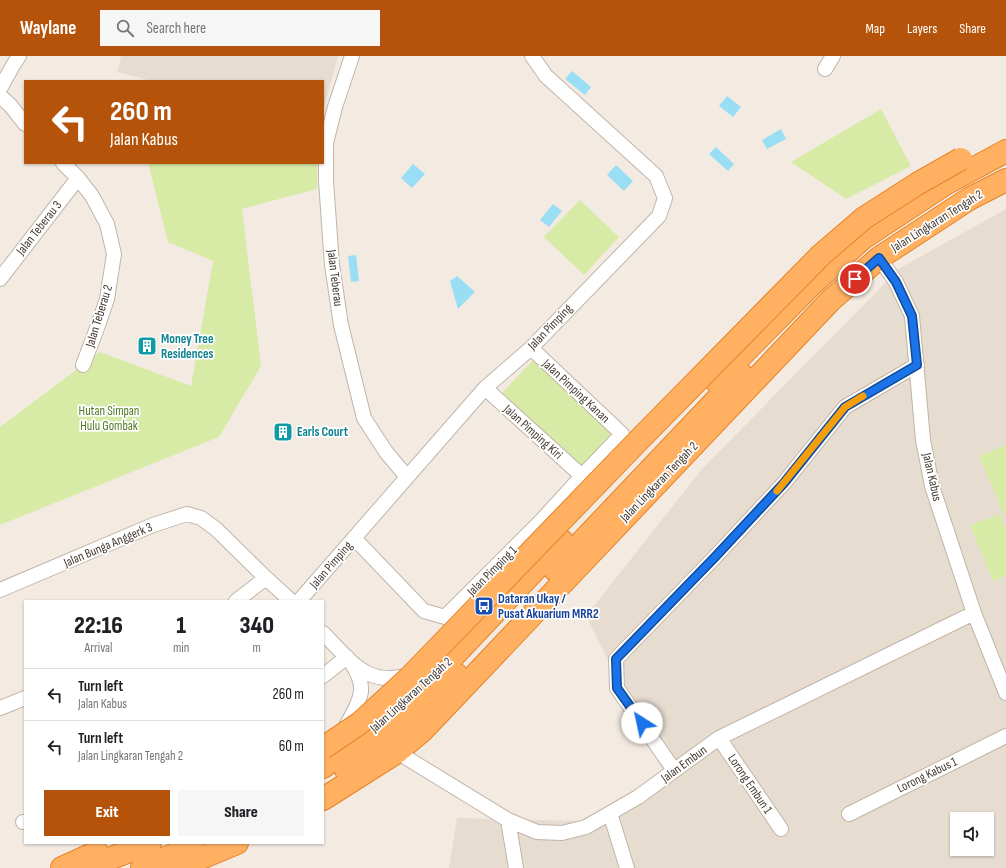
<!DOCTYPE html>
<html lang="en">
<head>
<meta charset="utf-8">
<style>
  body { margin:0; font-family:"Sofia Sans Condensed",sans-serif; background:#f6f6f6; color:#202124; height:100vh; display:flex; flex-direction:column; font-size:15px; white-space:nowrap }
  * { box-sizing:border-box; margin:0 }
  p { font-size:13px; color:#757577 }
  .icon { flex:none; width:22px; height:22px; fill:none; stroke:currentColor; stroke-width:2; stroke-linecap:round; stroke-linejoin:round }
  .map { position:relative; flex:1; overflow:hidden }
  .drawer { position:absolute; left:24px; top:544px; width:300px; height:244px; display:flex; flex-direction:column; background:#fff; border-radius:0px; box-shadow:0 1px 3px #0004 }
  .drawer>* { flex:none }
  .hud { position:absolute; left:24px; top:24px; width:300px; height:84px; border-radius:0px; box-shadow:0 1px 3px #0004; background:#b45309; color:#fff; overflow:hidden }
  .controls { position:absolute; left:950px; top:756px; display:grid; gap:8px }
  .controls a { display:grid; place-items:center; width:44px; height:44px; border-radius:0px; background:#fff; box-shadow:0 1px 3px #0004; font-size:20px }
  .pin { position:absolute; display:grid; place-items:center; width:34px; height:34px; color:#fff; margin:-17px; border:2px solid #fff; border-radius:50%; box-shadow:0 1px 4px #0007 }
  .me { position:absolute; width:44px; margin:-22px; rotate:325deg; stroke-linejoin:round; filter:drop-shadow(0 0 3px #0008) }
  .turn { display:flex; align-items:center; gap:14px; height:84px; padding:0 20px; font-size:18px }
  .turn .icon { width:52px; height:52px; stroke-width:2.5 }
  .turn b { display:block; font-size:28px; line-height:34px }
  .eta { display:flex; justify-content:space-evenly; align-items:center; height:68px; text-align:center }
  .eta b { font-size:24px; font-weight:800; line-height:28px }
  .cta { display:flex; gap:8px; margin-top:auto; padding:8px 20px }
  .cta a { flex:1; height:46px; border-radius:0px; background:#b45309; color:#fff; font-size:16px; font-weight:800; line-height:46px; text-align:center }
  .cta a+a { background:#f6f6f6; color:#202124 }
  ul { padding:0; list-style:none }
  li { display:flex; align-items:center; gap:12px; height:52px; padding:0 20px; border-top:1px solid #e0e0e0 }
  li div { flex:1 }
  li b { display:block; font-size:15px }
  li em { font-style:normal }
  header { display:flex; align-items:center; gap:24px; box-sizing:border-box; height:56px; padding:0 20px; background:#b45309; color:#fff }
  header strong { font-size:19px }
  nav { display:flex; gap:22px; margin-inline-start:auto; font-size:14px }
  .search { width:280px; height:36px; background:#f6f6f6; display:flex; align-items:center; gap:10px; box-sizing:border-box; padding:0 14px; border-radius:0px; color:#757577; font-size:15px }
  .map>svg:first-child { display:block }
  .residential { fill:#e7dcd0; fill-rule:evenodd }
  .green { fill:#d7eba7 }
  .water { fill:#99def5 }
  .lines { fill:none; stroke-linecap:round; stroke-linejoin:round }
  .street-casing { stroke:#c2b4a8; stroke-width:16 }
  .highway-casing { stroke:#e88227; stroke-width:24 }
  .street { stroke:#fff; stroke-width:14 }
  .highway { stroke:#ffb161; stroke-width:22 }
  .highway-bridge-casing { stroke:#e88227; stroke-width:24; stroke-linecap:butt }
  .highway-bridge { stroke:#ffb161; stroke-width:22 }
  .route-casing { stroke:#114b97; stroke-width:10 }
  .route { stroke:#1a73e8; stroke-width:7 }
  .slow { stroke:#f59e0b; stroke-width:7 }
  .labels { text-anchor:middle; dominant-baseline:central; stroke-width:3.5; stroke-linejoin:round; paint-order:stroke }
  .street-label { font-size:13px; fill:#453b32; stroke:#fff }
  .culture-label { font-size:13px; font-weight:bold; fill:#0d838f; stroke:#fff; text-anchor:start }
  .park-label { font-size:13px; fill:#517a22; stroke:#fff }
  .transit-label { font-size:13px; font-weight:bold; fill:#164399; stroke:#fff; text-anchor:start }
</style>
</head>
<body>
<header>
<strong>Waylane</strong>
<div class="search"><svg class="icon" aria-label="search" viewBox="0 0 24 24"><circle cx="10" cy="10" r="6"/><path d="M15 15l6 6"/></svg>Search here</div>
<nav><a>Map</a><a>Layers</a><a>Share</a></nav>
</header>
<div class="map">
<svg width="1006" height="812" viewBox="0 0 1006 812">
  <rect width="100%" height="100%" fill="#f3ebe2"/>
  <path class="residential" d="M 121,0 L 338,0 L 323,55 L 323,25 L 152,25 L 117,16 Z
    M 1006,153 L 1006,812 L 449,812 L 457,762 L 580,765 L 664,717 L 586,560 L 702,413 L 900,212 ZM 957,763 L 987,763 L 987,793 L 957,793 Z"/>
  <path class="green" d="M 881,53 L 911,110 L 846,143 L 791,106 Z
    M 148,107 L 317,107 L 317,133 L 242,153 L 261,310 L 219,381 L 0,469 L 0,371 L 100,296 L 191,330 L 213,205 L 168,186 Z
    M 580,144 L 619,181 L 584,219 L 544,181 Z
    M 533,304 L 614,380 L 583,413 L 502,337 Z
    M 1006,389 L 1006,463 L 979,400 Z
    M 1000,458 L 1006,474 L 1006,520 L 993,525 L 970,469 Z"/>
  <path class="water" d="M 572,15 L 591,31 L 585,39 L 565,23 Z
    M 727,40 L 741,51 L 733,61 L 719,50 Z
    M 781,73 L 786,83 L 767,93 L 762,84 Z
    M 716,91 L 734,108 L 728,115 L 709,98 Z
    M 413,108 L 425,118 L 412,132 L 401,122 Z
    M 616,109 L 633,125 L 624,135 L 607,119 Z
    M 553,148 L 562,155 L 549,171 L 540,164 Z
    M 356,199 L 359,225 L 351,226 L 348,200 Z
    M 457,220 L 475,236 L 458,253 L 450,225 Z"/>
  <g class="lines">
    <g class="street-casing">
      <path id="street" d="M 352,0 L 335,51 L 326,87 L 326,125 L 332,209 L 341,269 L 364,362 L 386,396 L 407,421
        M 825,13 L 833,0
        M 0,33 L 12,11 L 19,0
        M 0,40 L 10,49 L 25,68
        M 63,107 L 78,122 L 92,140 L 107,168 L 114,198 L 107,243 L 96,275 L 83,309
        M 879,202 L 896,226 L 912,260 L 923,384 L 932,430 L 974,557 L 1006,637
        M 0,223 L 78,122
        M 485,332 L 582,420
        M 354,482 L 424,555 L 445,561 L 541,465 L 582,420 L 622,378 L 531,292
        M 0,534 L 153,469 L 187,458 L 201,462 L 216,473 L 266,522 L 291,545
        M 236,545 L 266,522
        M 299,545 L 485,332 L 531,292 L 659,160 L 665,142 L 656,120 L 546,20 L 532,0
        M 323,577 C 350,604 367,632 409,619
        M 323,620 L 347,601
        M 0,652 L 25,642
        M 343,675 C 349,665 360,647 361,635 C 362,627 357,615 352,608
        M 719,682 L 781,773
        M 397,696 L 508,764 L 537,776 L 562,777 L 586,771 L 638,741 L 719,682 L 974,557
        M 674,714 L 617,632 L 616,603 L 715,501 L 784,427 L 845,351 L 917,309
        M 610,757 L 627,812
        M 849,758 L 1006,680
        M 508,764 L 516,812
        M 23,766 L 25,766"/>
    </g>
    <g class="highway-casing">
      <path id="highway" d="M 716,325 L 812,228 L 863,182 L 945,128 L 1006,95
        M 555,514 L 741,318
        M 323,711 L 366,679 L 419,634 L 446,608 L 562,485
        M 346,714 L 392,678 L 457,619
        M 323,743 L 397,696 L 423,674 L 831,244 L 879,202 L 969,143 L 1006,124
        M 62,812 L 97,796
        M 86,812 L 150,787
        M 142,812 L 192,791
        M 177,812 L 237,787"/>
    </g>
    <use href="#street" class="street"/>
    <use href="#highway" class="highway"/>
    <g class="highway-bridge-casing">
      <path id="highway-bridge" d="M 323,692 L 360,667 L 411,620 L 634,389 L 821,199 L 864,162 L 917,128 L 961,103"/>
    </g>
    <use href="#highway-bridge" class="highway-bridge"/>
  </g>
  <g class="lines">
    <g class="route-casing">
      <path id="route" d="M 642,667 L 617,632 L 616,603 L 715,501 L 784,427 L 845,351 L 917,309 L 912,260 L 896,226 L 879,202 L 855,223"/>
    </g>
    <use href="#route" class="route"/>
    <path class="slow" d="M 777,435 L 845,351 L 863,340"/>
  </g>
  <defs>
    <g id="building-square" transform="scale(1)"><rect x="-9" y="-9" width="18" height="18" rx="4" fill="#0f9aa8" stroke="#fff"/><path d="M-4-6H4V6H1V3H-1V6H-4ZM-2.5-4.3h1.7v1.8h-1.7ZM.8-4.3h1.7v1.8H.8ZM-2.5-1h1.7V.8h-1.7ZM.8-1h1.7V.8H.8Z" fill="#fff"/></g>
    <g id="bus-square" transform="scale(1)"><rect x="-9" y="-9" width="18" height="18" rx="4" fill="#1a4fb4" stroke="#fff"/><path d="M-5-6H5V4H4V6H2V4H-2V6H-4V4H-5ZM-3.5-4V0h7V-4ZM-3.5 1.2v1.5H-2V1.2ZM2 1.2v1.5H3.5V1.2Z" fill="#fff"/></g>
  </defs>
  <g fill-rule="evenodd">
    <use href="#building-square" x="147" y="290"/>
    <use href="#building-square" x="283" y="376"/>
    <use href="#bus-square" x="484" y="550"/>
  </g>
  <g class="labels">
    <g class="street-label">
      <text transform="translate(937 165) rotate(-32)">Jalan Lingkaran Tengah 2</text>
      <text transform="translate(39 172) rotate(-52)">Jalan Teberau 3</text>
      <text transform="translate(335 222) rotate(83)">Jalan Teberau</text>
      <text transform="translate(99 260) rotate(-73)">Jalan Teberau 2</text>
      <text transform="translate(550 271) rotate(-46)">Jalan Pimping</text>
      <text transform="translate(576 335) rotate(43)">Jalan Pimping Kanan</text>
      <text transform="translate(533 376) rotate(42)">Jalan Pimping Kiri</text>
      <text transform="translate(932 421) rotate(77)">Jalan Kabus</text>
      <text transform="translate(659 426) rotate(-46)">Jalan Lingkaran Tengah 2</text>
      <text transform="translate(108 489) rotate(-23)">Jalan Bunga Anggerk 3</text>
      <text transform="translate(331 509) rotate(-49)">Jalan Pimping</text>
      <text transform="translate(492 515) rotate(-45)">Jalan Pimping 1</text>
      <text transform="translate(411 639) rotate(-42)">Jalan Lingkaran Tengah 2</text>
      <text transform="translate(684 708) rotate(-36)">Jalan Embun</text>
      <text transform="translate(927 719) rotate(-26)">Lorong Kabus 1</text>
      <text transform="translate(750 728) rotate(56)">Lorong Embun 1</text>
    </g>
    <g class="culture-label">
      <text x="161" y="283">Money Tree<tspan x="161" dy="15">Residences</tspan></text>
      <text x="297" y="376">Earls Court</text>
    </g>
    <g class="park-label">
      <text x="109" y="355">Hutan Simpan<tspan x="109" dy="15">Hulu Gombak</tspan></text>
    </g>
    <g class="transit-label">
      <text x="498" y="543">Dataran Ukay /<tspan x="498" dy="15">Pusat Akuarium MRR2</tspan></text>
    </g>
  </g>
</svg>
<div class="controls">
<a><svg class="icon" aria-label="sound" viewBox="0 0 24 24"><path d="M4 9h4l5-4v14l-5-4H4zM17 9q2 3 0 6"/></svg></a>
</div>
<div class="pin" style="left:855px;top:223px;background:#d93025"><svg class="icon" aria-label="arrive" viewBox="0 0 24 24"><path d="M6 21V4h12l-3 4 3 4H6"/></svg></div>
<svg class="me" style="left:642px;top:667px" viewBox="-20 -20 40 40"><circle r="19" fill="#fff"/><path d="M0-13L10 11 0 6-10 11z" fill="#1a73e8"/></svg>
<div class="hud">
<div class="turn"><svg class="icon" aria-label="left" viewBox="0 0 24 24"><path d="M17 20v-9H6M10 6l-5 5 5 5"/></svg><div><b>260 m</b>Jalan Kabus</div></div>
</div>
<section class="drawer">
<div class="eta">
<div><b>22:16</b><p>Arrival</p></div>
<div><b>1</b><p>min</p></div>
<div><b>340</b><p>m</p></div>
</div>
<ul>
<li><svg class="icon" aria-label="left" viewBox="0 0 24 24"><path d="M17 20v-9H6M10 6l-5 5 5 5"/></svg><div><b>Turn left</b><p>Jalan Kabus</p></div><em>260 m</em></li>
<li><svg class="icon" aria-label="left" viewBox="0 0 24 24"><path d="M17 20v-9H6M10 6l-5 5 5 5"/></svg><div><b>Turn left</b><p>Jalan Lingkaran Tengah 2</p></div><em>60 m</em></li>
</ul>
<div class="cta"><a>Exit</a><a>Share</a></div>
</section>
</div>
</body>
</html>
